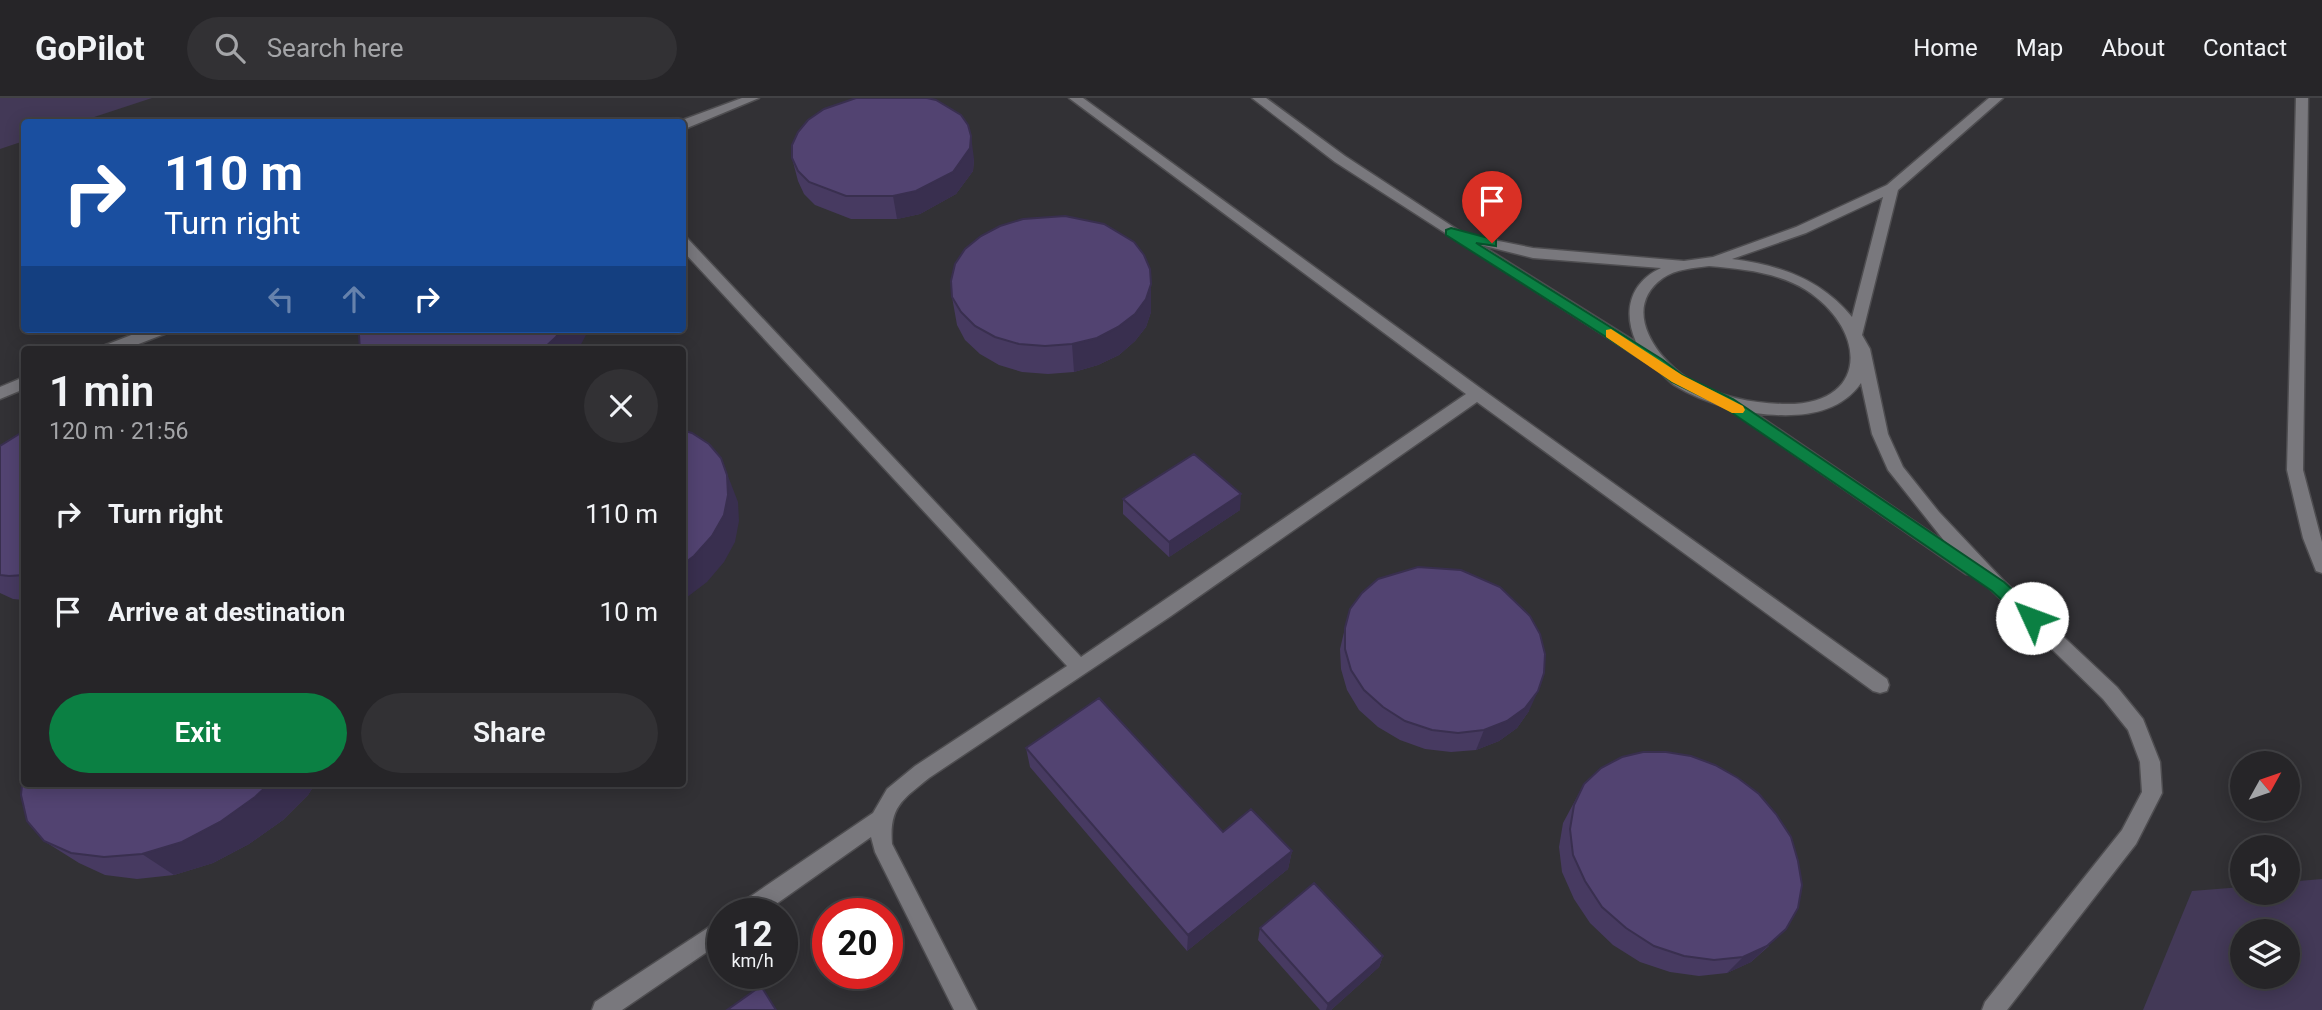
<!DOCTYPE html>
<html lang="en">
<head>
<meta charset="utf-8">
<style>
  body { margin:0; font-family:Roboto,sans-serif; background:#323134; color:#f1f3f6; height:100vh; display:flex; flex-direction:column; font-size:26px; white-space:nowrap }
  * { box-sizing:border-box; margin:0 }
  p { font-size:23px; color:#a4a5a8 }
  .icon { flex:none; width:38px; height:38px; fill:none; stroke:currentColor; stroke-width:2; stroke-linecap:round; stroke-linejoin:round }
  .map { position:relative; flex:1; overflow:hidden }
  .sheet { position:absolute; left:21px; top:248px; width:665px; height:441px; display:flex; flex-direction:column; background:#262528; border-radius:7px; box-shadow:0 4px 18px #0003,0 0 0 2px #424245 }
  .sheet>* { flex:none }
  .banner { position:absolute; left:21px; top:21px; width:665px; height:214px; border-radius:7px; box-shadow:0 4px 18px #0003,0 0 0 2px #424245; background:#1a4fa0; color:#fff; overflow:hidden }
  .needle { width:46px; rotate:50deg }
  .fabs { position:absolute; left:2230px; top:653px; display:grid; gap:14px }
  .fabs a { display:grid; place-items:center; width:70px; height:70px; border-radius:50%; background:#262528; box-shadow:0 4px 18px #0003,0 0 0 2px #424245; font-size:35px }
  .speed { position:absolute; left:707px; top:800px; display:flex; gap:14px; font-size:35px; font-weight:700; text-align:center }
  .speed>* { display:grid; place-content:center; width:91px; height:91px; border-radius:50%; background:#262528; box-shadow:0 4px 18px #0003,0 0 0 2px #424245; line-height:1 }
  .speed small { font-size:18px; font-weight:400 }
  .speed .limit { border:10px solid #d22; background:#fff; color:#111 }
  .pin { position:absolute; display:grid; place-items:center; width:60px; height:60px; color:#fff; margin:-72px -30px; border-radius:50% 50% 50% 0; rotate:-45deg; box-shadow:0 0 7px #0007 }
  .pin .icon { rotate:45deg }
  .me { position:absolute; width:77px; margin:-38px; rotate:313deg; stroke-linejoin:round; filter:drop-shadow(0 0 5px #0008) }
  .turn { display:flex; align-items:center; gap:24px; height:147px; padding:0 28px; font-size:32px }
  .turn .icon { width:91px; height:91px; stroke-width:2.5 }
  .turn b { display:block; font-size:49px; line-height:60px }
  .lanes { display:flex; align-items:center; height:66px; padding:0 28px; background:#0003; justify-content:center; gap:35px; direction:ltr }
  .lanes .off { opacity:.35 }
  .round { display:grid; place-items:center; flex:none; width:74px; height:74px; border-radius:37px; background:#323134 }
  .overview { display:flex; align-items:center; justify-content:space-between; height:119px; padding:0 28px }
  h1 { font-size:42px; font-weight:600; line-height:52px }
  .action { display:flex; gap:14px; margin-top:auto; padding:14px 28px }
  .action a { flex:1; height:80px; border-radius:42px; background:#0b8043; color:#fff; font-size:28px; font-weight:600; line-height:80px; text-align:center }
  .action a+a { background:#323134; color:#f1f3f6 }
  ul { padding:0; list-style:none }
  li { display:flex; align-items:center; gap:21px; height:98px; padding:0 28px }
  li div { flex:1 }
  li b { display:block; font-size:26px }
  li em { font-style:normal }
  header { display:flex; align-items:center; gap:42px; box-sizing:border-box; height:98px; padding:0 35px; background:#262528; border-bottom:2px solid #424245 }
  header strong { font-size:33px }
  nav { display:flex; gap:38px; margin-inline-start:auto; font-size:24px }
  .search { width:490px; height:63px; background:#323134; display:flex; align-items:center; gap:18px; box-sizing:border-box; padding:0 24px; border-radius:38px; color:#a4a5a8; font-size:26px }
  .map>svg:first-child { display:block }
  .green { fill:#433957; fill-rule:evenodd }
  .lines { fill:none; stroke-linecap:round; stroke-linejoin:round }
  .minor-casing { stroke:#4e4d50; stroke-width:3 }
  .minor { fill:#79787d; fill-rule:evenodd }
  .wall { fill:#473a61 }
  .shaded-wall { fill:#392f4f }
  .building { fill:#524371; stroke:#392f4f; stroke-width:2 }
  .route { fill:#0b8043; stroke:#07532c; stroke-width:2 }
  .slow { fill:#f59e0b }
</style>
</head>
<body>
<header>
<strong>GoPilot</strong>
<div class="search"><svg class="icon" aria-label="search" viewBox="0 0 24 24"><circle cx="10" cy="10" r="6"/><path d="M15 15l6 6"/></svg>Search here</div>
<nav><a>Home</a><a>Map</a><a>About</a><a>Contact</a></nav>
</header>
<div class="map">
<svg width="2322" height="912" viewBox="0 0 2322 912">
  <rect width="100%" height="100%" fill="#323135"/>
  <path class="green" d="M 0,0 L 152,0 L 79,24 L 24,24 L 24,43 L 0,51 Z
    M 2322,781 L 2322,912 L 2143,912 L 2192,793 L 2242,789 L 2242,794 L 2287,794 L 2287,784 ZM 2242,833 L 2287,833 L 2287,878 L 2242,878 Z"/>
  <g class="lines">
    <g class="minor-casing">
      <path id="minor" d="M 742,0 L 759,0 L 687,30 L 682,31 L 682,24 L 677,24 Z
        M 1069,0 L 1083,0 L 1483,292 L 1887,581 L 1889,587 L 1887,593 L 1880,595 L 1873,593 L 1477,304 L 1171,518 L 929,680 C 902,702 889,709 892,746 L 977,912 L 954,912 L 875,754 L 871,739 L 762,816 L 733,816 L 735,809 L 873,715 L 887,691 L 915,668 L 1067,568 L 682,152 L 682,139 L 687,140 L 1081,559 L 1466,296 Z
        M 1252,0 L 1266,0 L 1345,58 L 1464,136 L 1533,150 L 1684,163 L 1713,159 L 1796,129 L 1887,87 L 1989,0 L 2003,0 L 1898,92 L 1862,237 L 1870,251 L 1888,336 L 1903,369 L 1939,414 L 2004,483 L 2117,589 L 2143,621 L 2160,664 L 2162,695 L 2136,746 L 2007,912 L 1982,912 L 1985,904 L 2122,732 L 2142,694 L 2140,664 L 2128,632 L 2103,601 L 1976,477 L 1966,476 L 1726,309 C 1708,304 1690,297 1674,287 C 1663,279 1656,266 1644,263 L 1335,64 ZM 1883,99 L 1852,219 C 1821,181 1779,167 1732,161 L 1806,135 ZM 1481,147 L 1533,160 L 1661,170 C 1629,185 1623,214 1636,244 ZM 1709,168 C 1742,171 1777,174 1806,192 C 1869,233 1869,309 1782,306 C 1752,305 1722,299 1695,285 C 1660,266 1618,212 1663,180 C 1676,171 1694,170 1709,168 ZM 1861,285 L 1872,336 L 1888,372 L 1946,445 L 1755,315 C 1792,320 1838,319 1861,285 Z
        M 2296,0 L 2308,0 L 2303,372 L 2322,444 L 2322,475 L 2316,473 L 2303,440 L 2287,372 Z
        M 147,231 L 170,231 L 167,235 L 123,252 L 100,252 L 103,248 Z
        M 24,279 L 24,291 L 0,301 L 0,289 Z
        M 723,820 L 723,843 L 622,912 L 592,912 L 595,904 Z"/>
    </g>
    <use href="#minor" class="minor"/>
  </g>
  <path class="wall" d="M 792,60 L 974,61 L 973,73 L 956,96 L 920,116 L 897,121 L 851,121 L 815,107 L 804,96 L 798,83 Z
    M 1151,186 L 1151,214 L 1146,229 L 1135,243 L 1119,257 L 1098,267 L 1074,274 L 1048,276 L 1022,274 L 999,267 L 980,256 L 965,242 L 957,227 L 952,199 Z
    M 24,333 L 24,502 L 13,501 L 0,495 L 0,348 Z
    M 1123,401 L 1240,412 L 1169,459 L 1123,416 Z
    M 1345,530 L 1529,613 L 1517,630 L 1499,643 L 1476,652 L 1451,654 L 1425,651 L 1400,642 L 1378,629 L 1359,612 L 1347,592 L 1341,571 L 1340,551 Z
    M 1026,650 L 1223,734 L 1292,753 L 1288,771 L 1187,853 L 1030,669 Z
    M 24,686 L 315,686 L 308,697 L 283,722 L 249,746 L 213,765 L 174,777 L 137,781 L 105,777 L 79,765 L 44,743 Z
    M 1584,686 L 1769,848 L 1751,864 L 1727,875 L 1699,878 L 1670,874 L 1640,864 L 1613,847 L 1590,825 L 1574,801 L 1562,774 L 1559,749 L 1563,725 Z
    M 1260,830 L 1383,858 L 1379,869 L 1331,912 L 1320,912 L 1258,842 Z"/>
  <path class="shaded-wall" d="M 971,38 L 974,61 L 973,73 L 956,96 L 920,116 L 897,121 L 893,98 Z
    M 1151,186 L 1151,214 L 1146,229 L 1135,243 L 1119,257 L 1098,267 L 1074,274 L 1072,246 Z
    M 561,231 L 588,231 L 587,235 L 578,252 L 542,252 Z
    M 721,360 L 738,404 L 739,423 L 735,444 L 724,464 L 707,484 L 682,503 L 682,467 Z
    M 1241,396 L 1240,412 L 1169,459 L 1169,444 Z
    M 1538,593 L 1529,613 L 1517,630 L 1499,643 L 1476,652 L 1484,632 Z
    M 269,686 L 315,686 L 308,697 L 283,722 L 249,746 L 213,765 L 174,777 L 142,756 Z
    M 1292,753 L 1288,771 L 1187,853 L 1188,837 Z
    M 1786,831 L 1751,864 L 1727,875 L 1743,859 Z
    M 1383,858 L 1379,869 L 1331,912 L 1326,912 L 1328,906 Z"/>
  <path class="building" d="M 856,0 L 927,0 L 936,2 L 961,17 L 968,27 L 971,38 L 970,50 L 953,74 L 916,93 L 893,98 L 846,98 L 809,84 L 798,73 L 792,60 L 792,47 L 798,34 L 808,22 L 824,11 Z
    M 1065,118 L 1104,126 L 1134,144 L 1144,157 L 1150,171 L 1151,186 L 1146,201 L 1135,216 L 1118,229 L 1097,240 L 1072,246 L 1045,248 L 1019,246 L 995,239 L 975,228 L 961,214 L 952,199 L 951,183 L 955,166 L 965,151 L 981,138 L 1000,128 L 1023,121 Z
    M 361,231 L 561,231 L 556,239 L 542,252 L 360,252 L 359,237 Z
    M 682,332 L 692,335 L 709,346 L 721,360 L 727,377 L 728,397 L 724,417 L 712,438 L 694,458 L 682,467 Z
    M 24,333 L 24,477 L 9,478 L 0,477 L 0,348 Z
    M 1194,356 L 1241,396 L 1169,444 L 1123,401 Z
    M 1418,469 L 1461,472 L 1500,489 L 1530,518 L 1540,536 L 1545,556 L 1544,575 L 1538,593 L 1525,610 L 1507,623 L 1484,632 L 1458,635 L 1432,632 L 1405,623 L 1383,609 L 1364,592 L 1351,572 L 1345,551 L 1345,530 L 1350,511 L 1362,495 L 1378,481 Z
    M 1099,600 L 1223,734 L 1251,711 L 1292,753 L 1188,837 L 1026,650 Z
    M 1643,654 L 1666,654 L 1691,658 L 1715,667 L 1738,680 L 1759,696 L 1776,716 L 1791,739 L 1798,763 L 1802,787 L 1798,810 L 1786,831 L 1767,848 L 1743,859 L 1714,862 L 1684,858 L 1654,848 L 1626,830 L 1602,809 L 1585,783 L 1573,757 L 1570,731 L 1574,707 L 1584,686 L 1601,670 L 1622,659 Z
    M 24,667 L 24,686 L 269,686 L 255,699 L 220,724 L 182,744 L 142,756 L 104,759 L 71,755 L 44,743 L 27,723 L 21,697 Z
    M 1314,785 L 1383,858 L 1328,906 L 1260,830 Z
    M 761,888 L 776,912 L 727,912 Z"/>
  <path class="route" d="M 1451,130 L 1496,142 L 1496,148 L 1476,145 L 1663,262 L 1682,277 L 1733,301 L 2004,484 L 2038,515 L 2041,520 L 2038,525 L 2027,525 L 1992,493 L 1722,308 L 1672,284 L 1653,269 L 1446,137 L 1446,132 Z"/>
  <path class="slow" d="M 1611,231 L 1682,277 L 1743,308 L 1745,312 L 1743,315 L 1732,315 L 1672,284 L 1606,239 L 1606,232 Z"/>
</svg>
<div class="fabs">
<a><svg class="needle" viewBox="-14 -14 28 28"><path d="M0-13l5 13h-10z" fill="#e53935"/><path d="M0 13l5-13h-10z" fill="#a4a5a8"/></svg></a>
<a><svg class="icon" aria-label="sound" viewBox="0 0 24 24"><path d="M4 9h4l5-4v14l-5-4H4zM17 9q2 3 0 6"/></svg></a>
<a><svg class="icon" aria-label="layers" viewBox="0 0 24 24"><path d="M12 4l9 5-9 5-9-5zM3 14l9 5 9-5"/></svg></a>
</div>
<div class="speed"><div>12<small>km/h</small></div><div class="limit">20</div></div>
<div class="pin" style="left:1492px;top:145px;background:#d93025"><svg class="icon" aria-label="arrive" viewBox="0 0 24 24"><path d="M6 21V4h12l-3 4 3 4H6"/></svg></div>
<svg class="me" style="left:2032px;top:520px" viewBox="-20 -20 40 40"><circle r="19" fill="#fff"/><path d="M0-13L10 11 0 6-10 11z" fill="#0b8043"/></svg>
<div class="banner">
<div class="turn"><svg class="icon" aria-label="right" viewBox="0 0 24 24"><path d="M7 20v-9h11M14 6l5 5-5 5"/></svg><div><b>110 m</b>Turn right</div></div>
<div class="lanes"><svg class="icon off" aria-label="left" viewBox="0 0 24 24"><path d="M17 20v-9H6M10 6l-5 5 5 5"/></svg><svg class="icon off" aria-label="ahead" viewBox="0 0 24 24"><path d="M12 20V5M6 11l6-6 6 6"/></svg><svg class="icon" aria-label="right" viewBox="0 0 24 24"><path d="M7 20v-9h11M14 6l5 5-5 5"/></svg></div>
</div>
<section class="sheet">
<div class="overview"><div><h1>1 min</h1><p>120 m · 21:56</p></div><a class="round"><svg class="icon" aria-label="close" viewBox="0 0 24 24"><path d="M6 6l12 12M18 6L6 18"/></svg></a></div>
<ul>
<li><svg class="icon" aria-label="right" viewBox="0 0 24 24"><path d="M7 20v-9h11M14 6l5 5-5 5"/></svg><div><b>Turn right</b></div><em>110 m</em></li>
<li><svg class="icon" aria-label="arrive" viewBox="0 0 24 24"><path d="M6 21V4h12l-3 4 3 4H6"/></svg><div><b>Arrive at destination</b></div><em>10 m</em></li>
</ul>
<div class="action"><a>Exit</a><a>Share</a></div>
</section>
</div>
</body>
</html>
